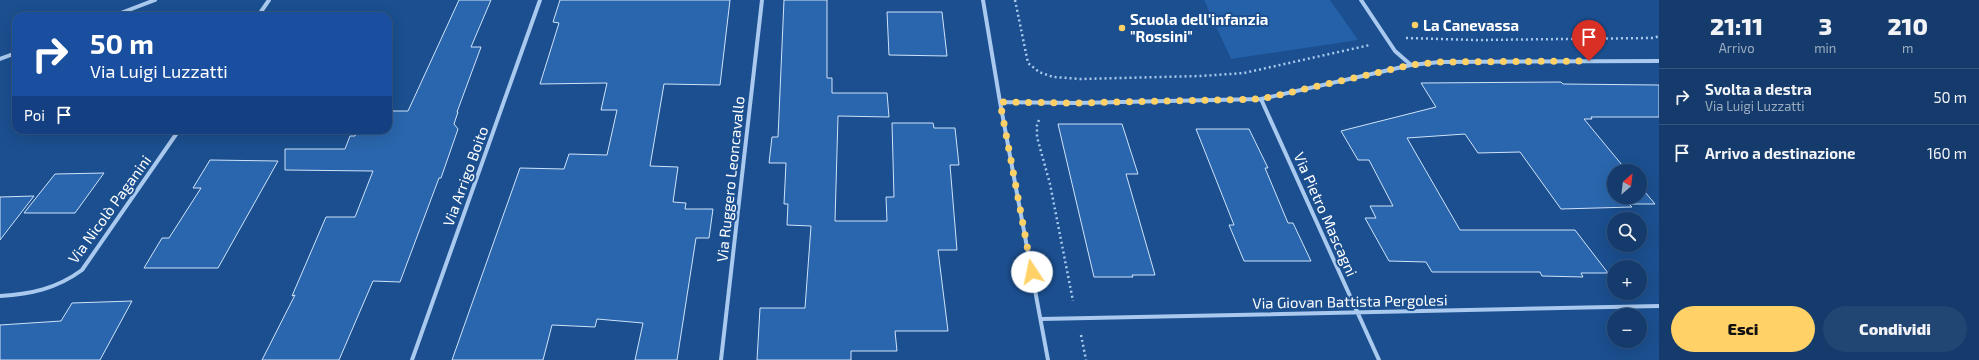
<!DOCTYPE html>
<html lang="it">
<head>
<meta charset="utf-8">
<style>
  body { margin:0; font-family:"Exo 2",sans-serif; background:#214673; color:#f1f3f6; height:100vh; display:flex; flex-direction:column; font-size:15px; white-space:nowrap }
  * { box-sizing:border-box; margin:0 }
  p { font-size:13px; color:#9dadc1 }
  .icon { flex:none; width:22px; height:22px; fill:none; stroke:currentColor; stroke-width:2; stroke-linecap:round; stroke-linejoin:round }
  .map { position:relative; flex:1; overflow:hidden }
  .side { display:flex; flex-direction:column; background:#143b6b; width:320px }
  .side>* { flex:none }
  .hud { position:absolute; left:12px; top:12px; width:380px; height:122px; border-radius:12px; box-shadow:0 4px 16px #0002,0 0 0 1px #33557e; background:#1a4fa0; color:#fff; overflow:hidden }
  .needle { width:26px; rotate:28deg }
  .fabs { position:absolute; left:1607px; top:164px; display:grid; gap:8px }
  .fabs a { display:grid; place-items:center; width:40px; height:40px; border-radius:50%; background:#143b6b; box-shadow:0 4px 16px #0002,0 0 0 1px #33557e; font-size:20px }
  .pin { position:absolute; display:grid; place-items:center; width:34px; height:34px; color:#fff; margin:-41px -17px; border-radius:50% 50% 50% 0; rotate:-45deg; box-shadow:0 0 4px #0007 }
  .pin .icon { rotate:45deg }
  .me { position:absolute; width:44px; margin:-22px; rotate:349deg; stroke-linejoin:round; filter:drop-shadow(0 0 3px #0008) }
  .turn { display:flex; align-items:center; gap:14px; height:84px; padding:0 12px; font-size:18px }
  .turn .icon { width:52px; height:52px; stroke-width:2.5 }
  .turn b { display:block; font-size:28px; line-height:34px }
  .then { display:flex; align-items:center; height:38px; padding:0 12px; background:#0003; gap:8px; font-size:15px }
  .eta { display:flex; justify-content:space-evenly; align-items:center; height:68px; text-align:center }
  .eta b { font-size:24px; font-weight:800; line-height:28px }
  .primary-button { display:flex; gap:8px; margin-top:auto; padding:8px 12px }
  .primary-button a { flex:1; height:46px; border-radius:24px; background:#ffd166; color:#111; font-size:16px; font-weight:800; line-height:46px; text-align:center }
  .primary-button a+a { background:#214673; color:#f1f3f6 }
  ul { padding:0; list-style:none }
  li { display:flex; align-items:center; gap:12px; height:56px; padding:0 12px; border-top:1px solid #33557e }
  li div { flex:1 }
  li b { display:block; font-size:15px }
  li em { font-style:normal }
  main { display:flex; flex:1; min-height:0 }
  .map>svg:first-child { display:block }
  .green { fill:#2461a8 }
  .building { fill:#2a66ad; stroke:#cfe3fa }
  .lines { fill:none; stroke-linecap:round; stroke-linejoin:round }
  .path { stroke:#a9c9ee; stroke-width:2.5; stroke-dasharray:2 3; stroke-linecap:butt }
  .street { stroke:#a9c9ee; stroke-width:4 }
  .route { stroke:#ffd166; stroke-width:7; stroke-dasharray:0 12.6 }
  .poi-dot { fill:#ffd166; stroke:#1b4f8f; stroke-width:1.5 }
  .labels { text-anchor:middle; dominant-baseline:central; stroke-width:4; stroke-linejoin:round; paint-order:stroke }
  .poi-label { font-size:15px; font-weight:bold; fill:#fff; stroke:#1b4f8f; text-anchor:start }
  .street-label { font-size:15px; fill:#fff; stroke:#1b4f8f }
</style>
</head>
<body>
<main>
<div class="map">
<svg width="1659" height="360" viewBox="0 0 1659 360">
  <rect width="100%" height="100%" fill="#1b4f8f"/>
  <path class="green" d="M 1204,0 L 1330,0 L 1358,40 L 1231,59 Z"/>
  <path class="building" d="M 459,0 L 491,0 L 471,47 L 481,47 L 457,112 L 458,112 L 454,124 L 458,129 L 441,178 L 439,178 L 400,282 L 373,281 L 339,360 L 262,360 L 295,295 L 292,296 L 326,217 L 355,217 L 373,171 L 285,170 L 285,149 L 345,149 L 350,136 L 355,136 L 358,130 L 388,130 L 388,111 L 408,111 Z
    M 560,0 L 730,0 L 720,85 L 664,84 L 650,166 L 678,167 L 673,202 L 686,203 L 685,209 L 713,209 L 709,238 L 696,238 L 677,360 L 635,360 L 643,323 L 597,319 L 595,327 L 552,325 L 543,360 L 452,360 L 520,168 L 564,169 L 569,154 L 607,155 L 617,110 L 601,110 L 607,83 L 540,84 L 559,23 L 553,22 Z
    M 784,0 L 827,0 L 827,78 L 832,78 L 832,93 L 887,93 L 889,117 L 838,116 L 835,221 L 887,221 L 886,197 L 894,197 L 892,123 L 933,123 L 934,128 L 955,128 L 959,165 L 950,165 L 957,250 L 938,250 L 948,331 L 895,331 L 897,351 L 851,351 L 851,360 L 757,360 L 760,308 L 805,308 L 811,226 L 787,225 L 788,204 L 784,204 L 786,163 L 769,163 L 772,137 L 778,137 Z
    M 887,12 L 942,12 L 947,56 L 889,55 Z
    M 1561,82 L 1563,84 L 1659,85 L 1659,117 L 1591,117 L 1592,119 L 1584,119 L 1627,171 L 1614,171 L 1614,197 L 1640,197 L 1640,186 L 1655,204 L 1629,204 L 1632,207 L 1561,209 L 1520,152 L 1478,153 L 1465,134 L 1407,138 L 1460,230 L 1575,230 L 1608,273 L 1581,273 L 1583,277 L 1542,276 L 1540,272 L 1432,272 L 1426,262 L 1389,261 L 1365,218 L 1376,218 L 1370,206 L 1393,206 L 1369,160 L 1358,160 L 1341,131 L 1436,107 L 1421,83 Z
    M 1058,124 L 1122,124 L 1138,174 L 1126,174 L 1155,275 L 1132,275 L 1133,277 L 1094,277 Z
    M 1196,129 L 1249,129 L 1268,168 L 1265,168 L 1288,223 L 1293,223 L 1311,261 L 1244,261 L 1229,225 L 1234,225 Z
    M 210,160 L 278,161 L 218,268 L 144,268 L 162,238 L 169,238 L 201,188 L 193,188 Z
    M 104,173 L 75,213 L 24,213 L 55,174 Z
    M 34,196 L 0,240 L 0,197 Z
    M 132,301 L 100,360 L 0,360 L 0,325 L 61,321 L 72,303 Z"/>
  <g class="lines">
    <path class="path" d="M 1015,0 L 1028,63 L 1039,72 L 1053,77 L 1081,79 L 1201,76 L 1244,73 L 1370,45
      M 1406,38 L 1477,40 L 1654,38 L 1659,36
      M 1039,120 L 1037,125 L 1037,137 L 1050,184 L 1073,301
      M 1081,335 L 1086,360"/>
    <path class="street" d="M 983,0 L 1000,102 L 1048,360
      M 1361,0 L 1395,51 L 1411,65
      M 113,16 L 155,0
      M 258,16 L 269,0
      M 0,59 L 16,53
      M 1261,99 L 1379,360
      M 1000,102 L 1075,103 L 1261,99 L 1411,65 L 1440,62 L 1659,61
      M 0,296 C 31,294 56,289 82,270 L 179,130
      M 1041,319 L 1659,306
      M 412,360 L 540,0
      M 721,360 L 762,0"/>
  </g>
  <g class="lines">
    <path class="route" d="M 1032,272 L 1000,102 L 1075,103 L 1261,99 L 1411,65 L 1440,62 L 1589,61"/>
  </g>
  <g class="poi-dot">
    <circle cx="1415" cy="25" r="4"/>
    <circle cx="1122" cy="28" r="4"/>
  </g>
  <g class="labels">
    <g class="poi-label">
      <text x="1130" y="19">Scuola dell'infanzia<tspan x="1130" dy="17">"Rossini"</tspan></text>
      <text x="1423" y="25">La Canevassa</text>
    </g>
    <g class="street-label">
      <text transform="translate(465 176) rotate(-70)">Via Arrigo Boito</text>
      <text transform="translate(730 179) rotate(-84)">Via Ruggero Leoncavallo</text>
      <text transform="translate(109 209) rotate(-54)">Via Nicolò Paganini</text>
      <text transform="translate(1326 214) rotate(66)">Via Pietro Mascagni</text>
      <text transform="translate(1350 301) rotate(-1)">Via Giovan Battista Pergolesi</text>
    </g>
  </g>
</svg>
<div class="fabs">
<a><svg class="needle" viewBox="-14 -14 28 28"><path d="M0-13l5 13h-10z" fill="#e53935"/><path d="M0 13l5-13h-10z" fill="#9dadc1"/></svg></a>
<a><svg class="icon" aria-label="search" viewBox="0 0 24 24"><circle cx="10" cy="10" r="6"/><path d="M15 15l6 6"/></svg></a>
<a>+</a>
<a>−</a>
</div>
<div class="pin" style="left:1589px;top:61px;background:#d93025"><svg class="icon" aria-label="arrive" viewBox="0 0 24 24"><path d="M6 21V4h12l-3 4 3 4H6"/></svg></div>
<svg class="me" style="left:1032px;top:272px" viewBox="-20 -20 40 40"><circle r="19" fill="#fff"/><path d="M0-13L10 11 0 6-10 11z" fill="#ffd166"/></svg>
<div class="hud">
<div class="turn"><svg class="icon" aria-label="right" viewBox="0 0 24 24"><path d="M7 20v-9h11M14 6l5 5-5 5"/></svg><div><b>50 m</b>Via Luigi Luzzatti</div></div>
<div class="then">Poi<svg class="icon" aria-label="arrive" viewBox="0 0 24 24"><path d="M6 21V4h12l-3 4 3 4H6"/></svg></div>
</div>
</div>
<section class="side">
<div class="eta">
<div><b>21:11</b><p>Arrivo</p></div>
<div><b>3</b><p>min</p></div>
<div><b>210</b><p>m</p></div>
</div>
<ul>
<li><svg class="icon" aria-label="right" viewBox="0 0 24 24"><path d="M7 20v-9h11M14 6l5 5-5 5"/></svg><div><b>Svolta a destra</b><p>Via Luigi Luzzatti</p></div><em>50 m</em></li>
<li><svg class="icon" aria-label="arrive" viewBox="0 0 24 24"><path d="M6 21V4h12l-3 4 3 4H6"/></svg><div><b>Arrivo a destinazione</b></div><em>160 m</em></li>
</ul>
<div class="primary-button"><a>Esci</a><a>Condividi</a></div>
</section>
</main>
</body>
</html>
